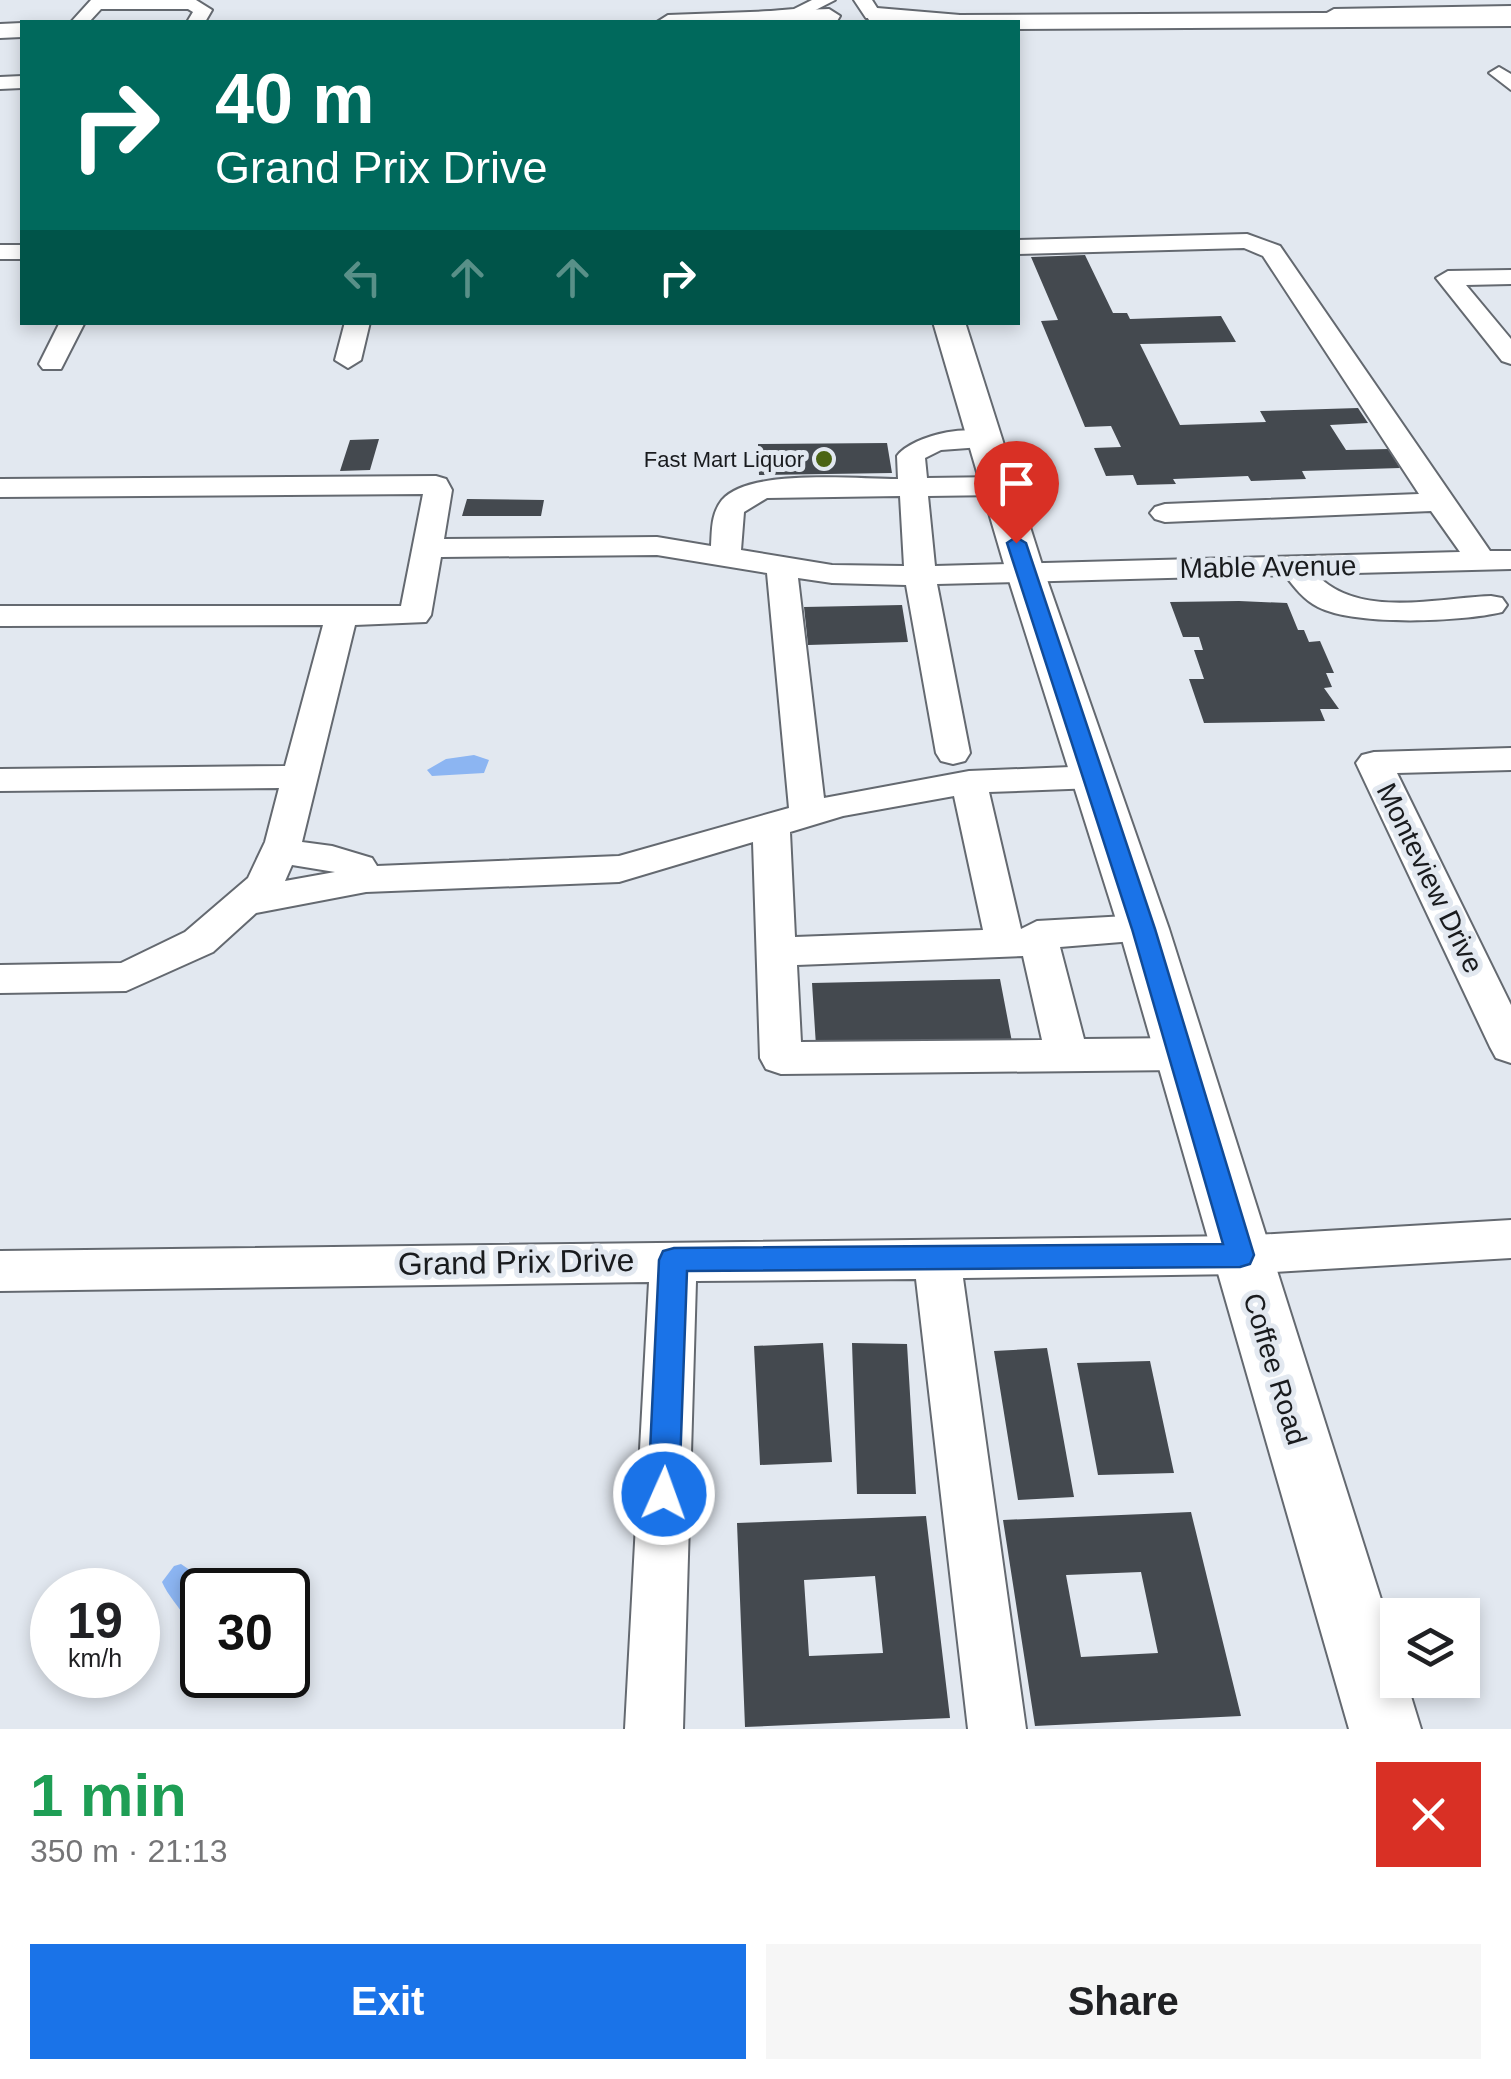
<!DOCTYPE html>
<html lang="en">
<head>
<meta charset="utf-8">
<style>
  body { margin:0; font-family:Helvetica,sans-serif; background:#f6f6f6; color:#202124; height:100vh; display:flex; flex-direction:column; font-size:38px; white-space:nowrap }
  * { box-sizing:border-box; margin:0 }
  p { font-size:32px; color:#757577 }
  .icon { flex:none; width:55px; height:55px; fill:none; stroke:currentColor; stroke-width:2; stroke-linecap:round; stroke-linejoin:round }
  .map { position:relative; height:1729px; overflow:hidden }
  .sheet { display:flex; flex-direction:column; background:#fff; flex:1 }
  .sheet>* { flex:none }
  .top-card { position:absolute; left:20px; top:20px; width:1000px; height:305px; border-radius:0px; box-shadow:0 5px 15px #0003; background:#00695c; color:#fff; overflow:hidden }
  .controls { position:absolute; left:1380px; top:1598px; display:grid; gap:20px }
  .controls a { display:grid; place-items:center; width:100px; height:100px; border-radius:0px; background:#fff; box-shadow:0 5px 15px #0003; font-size:50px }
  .speed { position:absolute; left:30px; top:1568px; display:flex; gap:20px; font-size:50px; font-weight:700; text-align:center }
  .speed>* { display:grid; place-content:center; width:130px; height:130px; border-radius:50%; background:#fff; box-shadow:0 5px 15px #0003; line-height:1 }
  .speed small { font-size:25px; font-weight:400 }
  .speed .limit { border:5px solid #111; border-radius:15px; background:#fff; color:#111 }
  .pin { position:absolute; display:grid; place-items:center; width:85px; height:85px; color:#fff; margin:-102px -42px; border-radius:50% 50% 50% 0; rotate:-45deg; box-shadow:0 0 10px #0007 }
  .pin .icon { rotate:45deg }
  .me { position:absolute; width:110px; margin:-55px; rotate:2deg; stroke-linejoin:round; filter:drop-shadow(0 0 8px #0008) }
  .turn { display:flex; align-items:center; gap:35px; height:210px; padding:0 30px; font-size:45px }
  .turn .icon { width:130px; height:130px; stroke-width:2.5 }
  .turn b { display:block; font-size:70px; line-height:85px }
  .lanes { display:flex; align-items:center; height:95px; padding:0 30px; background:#0003; justify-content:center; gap:50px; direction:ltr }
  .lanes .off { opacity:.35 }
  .round { display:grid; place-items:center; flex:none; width:105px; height:105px; border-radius:0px; background:#f6f6f6 }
  .headline { display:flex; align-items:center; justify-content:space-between; height:170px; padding:0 30px }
  h1 { font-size:60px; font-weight:800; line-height:75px; color:#1e9e55 }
  .button { display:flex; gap:20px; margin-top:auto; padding:20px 30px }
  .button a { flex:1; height:115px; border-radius:0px; background:#1a73e8; color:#fff; font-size:40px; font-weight:800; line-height:115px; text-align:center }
  .button a+a { background:#f6f6f6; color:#202124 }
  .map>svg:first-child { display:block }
  .water { fill:#8cb5f2 }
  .building { fill:#44494f; fill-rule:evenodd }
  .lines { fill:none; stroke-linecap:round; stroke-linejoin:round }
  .minor-casing { stroke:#646970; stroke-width:4 }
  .major-casing { stroke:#646970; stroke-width:4 }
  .minor { fill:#fff; fill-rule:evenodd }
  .major { fill:#fff; fill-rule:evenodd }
  .route { fill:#1a73e8; stroke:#114b97; stroke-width:2.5 }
  .poi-dot { fill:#4b6414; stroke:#e2e8f0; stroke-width:4 }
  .labels { text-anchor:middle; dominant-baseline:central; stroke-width:10; stroke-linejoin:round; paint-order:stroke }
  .far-poi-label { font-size:22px; fill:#191b1e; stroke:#e2e8f0; text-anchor:end }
  .street-label { font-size:28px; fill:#191b1e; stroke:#e2e8f0 }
  .near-street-label { font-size:32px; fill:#191b1e; stroke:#e2e8f0 }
</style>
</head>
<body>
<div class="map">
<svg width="1511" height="1729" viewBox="0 0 1511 1729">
  <rect width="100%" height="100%" fill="#e2e8f0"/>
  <path class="water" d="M 474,755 L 489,760 L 484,773 L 432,776 L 427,770 L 446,759 Z
    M 181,1564 L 219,1590 L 202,1590 L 202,1622 L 187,1621 C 179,1606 168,1596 162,1582 L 174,1566 Z"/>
  <path class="building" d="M 1085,255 L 1113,313 L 1127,313 L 1130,319 L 1221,316 L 1236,342 L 1140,344 L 1180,425 L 1266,422 L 1260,411 L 1358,408 L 1368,423 L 1330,425 L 1346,450 L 1388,449 L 1400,468 L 1302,471 L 1306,479 L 1251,481 L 1248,476 L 1173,479 L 1176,484 L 1137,485 L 1133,475 L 1106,476 L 1094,448 L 1121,447 L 1111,426 L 1085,427 L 1041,321 L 1058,320 L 1031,257 Z
    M 379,439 L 370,470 L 340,471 L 350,440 Z
    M 887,443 L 892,473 L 759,475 L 758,444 Z
    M 467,499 L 544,500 L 541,516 L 462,516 Z
    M 1239,601 L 1287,603 L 1298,630 L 1304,630 L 1309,642 L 1320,641 L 1334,673 L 1326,673 L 1332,687 L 1324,688 L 1339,709 L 1320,709 L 1325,721 L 1204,723 L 1189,679 L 1204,679 L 1194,650 L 1203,650 L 1199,637 L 1183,637 L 1170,602 Z
    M 902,605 L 908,642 L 808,645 L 804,607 Z
    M 1000,979 L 1012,1042 L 816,1046 L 812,983 Z
    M 823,1343 L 832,1462 L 760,1465 L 754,1346 Z
    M 852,1343 L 907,1344 L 916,1494 L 857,1494 Z
    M 1047,1348 L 1074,1497 L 1018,1500 L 994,1351 Z
    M 1150,1361 L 1174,1473 L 1098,1475 L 1077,1363 Z
    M 1191,1512 L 1241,1716 L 1035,1726 L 1003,1520 ZM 1141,1572 L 1158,1653 L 1081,1657 L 1066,1575 Z
    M 926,1516 L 950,1718 L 745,1727 L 737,1523 ZM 875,1576 L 883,1653 L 809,1656 L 804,1580 Z"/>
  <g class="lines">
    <g class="minor-casing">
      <path id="minor" d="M 91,0 L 196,0 L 212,10 L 205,22 L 187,22 L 193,12 L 188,9 L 101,9 L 89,22 L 71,22 Z
        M 812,0 L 835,0 L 798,19 L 691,22 L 700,17 L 794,9 Z
        M 854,0 L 872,0 L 881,14 L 878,18 L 866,18 Z
        M 1511,6 L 1511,16 L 1334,19 L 1325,14 L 1334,9 Z
        M 1499,67 L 1511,74 L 1511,90 L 1489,73 Z
        M 22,76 L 22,88 L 0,89 L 0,77 Z
        M 1247,234 L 1280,246 L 1490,551 L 1511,551 L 1511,569 L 1316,574 C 1358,619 1436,598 1491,596 L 1502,598 L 1507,605 L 1502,612 C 1461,622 1355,626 1318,607 C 1304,600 1294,587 1285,575 L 937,584 L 970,753 L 965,761 L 953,764 L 941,761 L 936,753 L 906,585 L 832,583 L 798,578 L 824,798 L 969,771 L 1095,766 L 1108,769 L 1113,777 L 1108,785 L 1095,788 L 989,792 L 1021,929 L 1037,921 L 1144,915 L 1158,919 L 1163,929 L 1158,939 L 1060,947 L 1084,1039 L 1180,1038 L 1195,1043 L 1201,1054 L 1195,1065 L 1180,1070 L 781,1074 L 766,1069 L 760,1058 L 753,842 L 619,882 L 366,892 L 256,913 L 213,952 L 126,991 L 0,993 L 0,965 L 121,963 L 185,932 L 248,878 L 265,842 L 279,788 L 0,791 L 0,769 L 285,766 L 323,625 L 0,626 L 0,606 L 401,606 L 423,494 L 0,497 L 0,479 L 436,476 L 446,479 L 452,490 L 444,539 L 657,537 L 711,546 C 712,530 711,514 722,500 C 749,468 857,479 898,479 L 897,456 C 912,435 981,419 999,440 L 995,446 L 941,450 L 925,458 L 927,478 L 999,477 L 1009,480 L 1013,486 L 1009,492 L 999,495 L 928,496 L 935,566 L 1460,552 L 1431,511 L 1165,522 L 1155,519 L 1150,513 L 1155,507 L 1165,504 L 1419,494 L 1263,256 L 1244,248 L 1018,254 L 1018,240 ZM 900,496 L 904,566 L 832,565 L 741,550 L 744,512 L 767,498 ZM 657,555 L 767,573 L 789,808 L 619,856 L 377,866 L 372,858 L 332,846 L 302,842 L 355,625 L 426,622 L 431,615 L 441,557 ZM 954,796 L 983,930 L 795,937 L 790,832 L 843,816 ZM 292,865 L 335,872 L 285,881 ZM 1023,956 L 1042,1040 L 801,1042 L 797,965 Z
        M 0,245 L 22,245 L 22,259 L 0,259 Z
        M 1511,270 L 1511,284 L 1466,285 L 1511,339 L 1511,364 L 1502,361 L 1436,278 L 1448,271 Z
        M 60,322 L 85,322 L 61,369 L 43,369 L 39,364 Z
        M 345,322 L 370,322 L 361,360 L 348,368 L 335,360 Z
        M 1511,748 L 1511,770 L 1397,773 L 1511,1005 L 1511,1063 L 1496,1058 L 1490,1047 L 1356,763 L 1362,755 L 1374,752 Z
        M 1511,1220 L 1511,1258 L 1240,1274 L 963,1278 L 1026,1729 L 968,1729 L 916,1279 L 696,1281 L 683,1729 L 625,1729 L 649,1282 L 0,1291 L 0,1251 L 1240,1236 Z"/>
    </g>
    <g class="major-casing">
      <path id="major" d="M 877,8 L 960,15 L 1511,12 L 1511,26 L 1018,29 L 1018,22 L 869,20 L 866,15 Z
        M 829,9 L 840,16 L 837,21 L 657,22 L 668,15 Z
        M 22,23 L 22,37 L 0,38 L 0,24 Z
        M 933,322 L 965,322 L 1044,571 L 1169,929 L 1398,1653 L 1398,1680 L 1406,1680 L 1421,1729 L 1349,1729 L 1119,929 L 1006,571 Z"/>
    </g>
    <use href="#minor" class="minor"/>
    <use href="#major" class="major"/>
  </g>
  <path class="route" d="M 1016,537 L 1026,543 L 1155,929 L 1254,1255 L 1250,1264 L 1240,1267 L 687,1271 L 679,1494 L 675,1505 L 664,1509 L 652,1505 L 648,1494 L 659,1260 L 663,1251 L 674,1248 L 1223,1244 L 1132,929 L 1007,543 Z"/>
  <circle class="poi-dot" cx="824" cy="459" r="10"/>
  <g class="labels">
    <g class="far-poi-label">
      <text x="804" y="459">Fast Mart Liquor</text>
    </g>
    <g class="street-label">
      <text transform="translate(1268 567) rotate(-1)">Mable Avenue</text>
      <text transform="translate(1430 878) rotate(64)">Monteview Drive</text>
      <text transform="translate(1275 1369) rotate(73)">Coffee Road</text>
    </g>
    <g class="near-street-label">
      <text transform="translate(516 1262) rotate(-1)">Grand Prix Drive</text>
    </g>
  </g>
</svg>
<div class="controls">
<a><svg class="icon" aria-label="layers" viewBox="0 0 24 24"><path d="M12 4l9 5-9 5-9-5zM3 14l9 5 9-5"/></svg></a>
</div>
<div class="speed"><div>19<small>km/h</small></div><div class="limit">30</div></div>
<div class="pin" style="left:1016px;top:543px;background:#d93025"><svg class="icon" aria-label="arrive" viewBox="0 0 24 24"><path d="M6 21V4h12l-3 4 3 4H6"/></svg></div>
<svg class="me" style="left:664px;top:1494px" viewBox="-20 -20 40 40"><circle r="17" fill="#1a73e8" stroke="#fff" stroke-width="3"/><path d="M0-11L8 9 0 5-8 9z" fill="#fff"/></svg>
<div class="top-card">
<div class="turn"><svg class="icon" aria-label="right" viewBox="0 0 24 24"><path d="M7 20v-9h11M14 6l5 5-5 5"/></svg><div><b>40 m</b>Grand Prix Drive</div></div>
<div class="lanes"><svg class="icon off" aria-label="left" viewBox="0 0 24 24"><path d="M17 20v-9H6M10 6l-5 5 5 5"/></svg><svg class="icon off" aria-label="ahead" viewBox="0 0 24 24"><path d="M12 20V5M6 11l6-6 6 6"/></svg><svg class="icon off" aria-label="ahead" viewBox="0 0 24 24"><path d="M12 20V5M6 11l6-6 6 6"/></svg><svg class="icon" aria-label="right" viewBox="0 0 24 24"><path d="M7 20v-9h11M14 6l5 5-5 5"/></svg></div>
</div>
</div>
<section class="sheet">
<div class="headline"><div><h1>1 min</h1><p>350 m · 21:13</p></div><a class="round" style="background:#d93025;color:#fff"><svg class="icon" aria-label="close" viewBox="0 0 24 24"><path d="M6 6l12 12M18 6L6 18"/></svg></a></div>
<div class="button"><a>Exit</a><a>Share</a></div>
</section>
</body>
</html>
